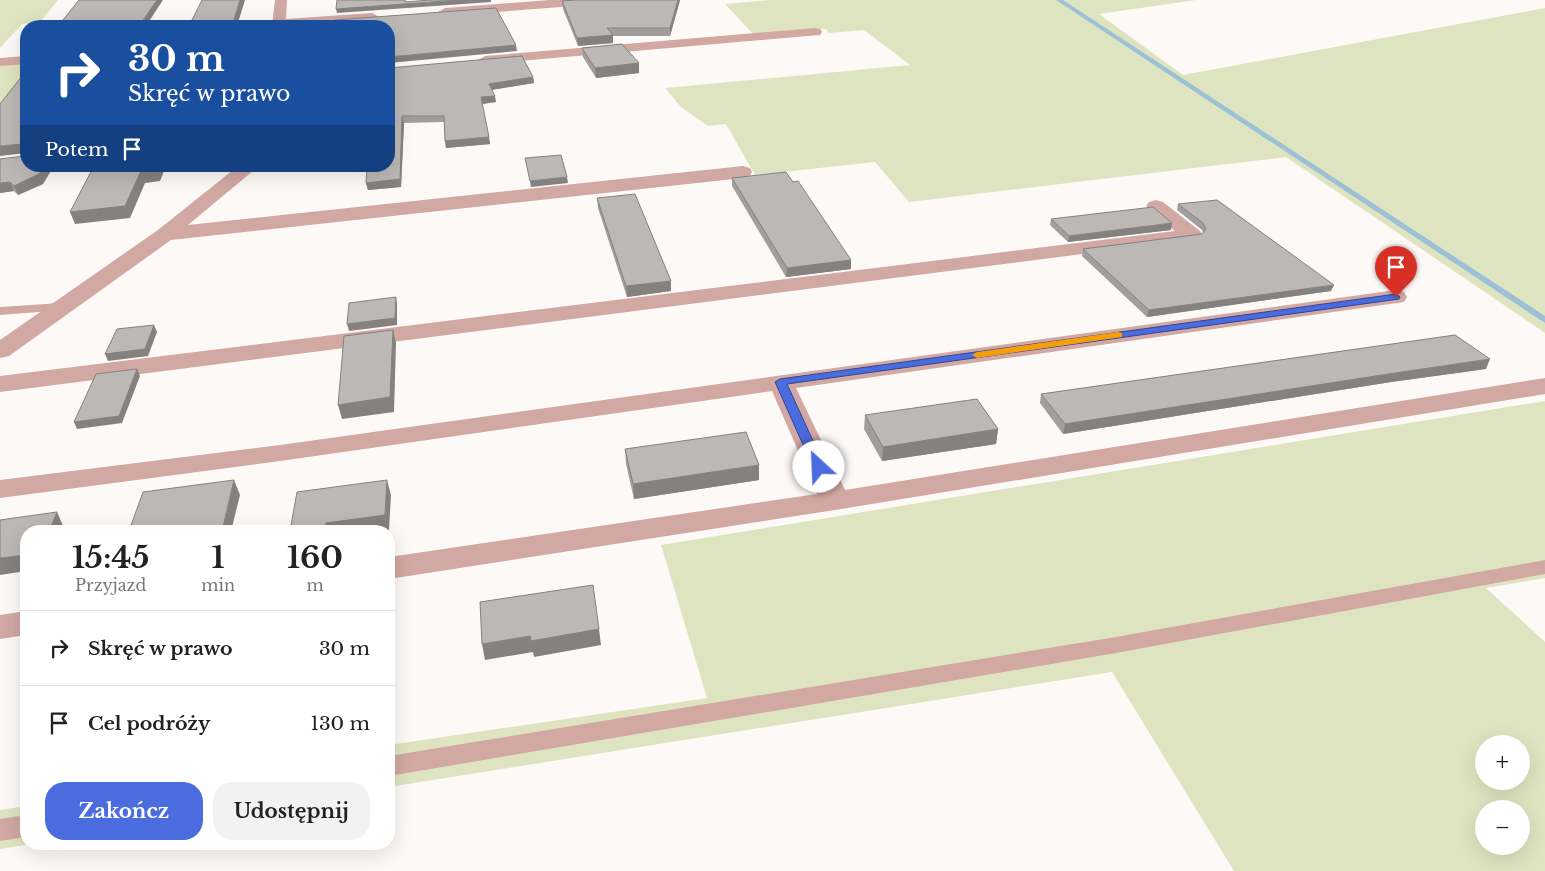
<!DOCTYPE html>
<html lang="pl">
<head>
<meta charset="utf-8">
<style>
  body { margin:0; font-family:"Libre Baskerville",serif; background:#f2f2f2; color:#222; height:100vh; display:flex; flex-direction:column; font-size:19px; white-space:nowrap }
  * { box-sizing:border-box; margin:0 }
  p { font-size:16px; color:#767676 }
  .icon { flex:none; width:28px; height:28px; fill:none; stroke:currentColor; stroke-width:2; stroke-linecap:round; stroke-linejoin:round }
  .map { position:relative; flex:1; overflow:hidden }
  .drawer { position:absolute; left:20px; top:525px; width:375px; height:325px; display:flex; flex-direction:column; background:#fff; border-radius:20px; box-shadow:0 5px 20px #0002 }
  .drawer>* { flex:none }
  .banner { position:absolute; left:20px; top:20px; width:375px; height:152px; border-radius:20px; box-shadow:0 5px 20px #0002; background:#1a4fa0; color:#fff; overflow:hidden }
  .controls { position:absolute; left:1475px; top:735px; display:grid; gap:10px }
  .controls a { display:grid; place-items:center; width:55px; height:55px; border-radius:50%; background:#fff; box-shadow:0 5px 20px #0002; font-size:25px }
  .pin { position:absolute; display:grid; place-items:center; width:42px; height:42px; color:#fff; margin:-51px -21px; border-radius:50% 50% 50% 0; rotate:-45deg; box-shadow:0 0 5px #0007 }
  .pin .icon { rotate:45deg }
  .me { position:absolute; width:55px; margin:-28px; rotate:335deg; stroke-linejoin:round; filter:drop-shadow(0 0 4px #0008) }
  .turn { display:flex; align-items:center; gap:18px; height:105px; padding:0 25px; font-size:22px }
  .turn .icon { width:65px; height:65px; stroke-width:2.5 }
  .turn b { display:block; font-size:35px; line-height:42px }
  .then { display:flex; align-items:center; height:48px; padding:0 25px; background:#0003; gap:10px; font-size:19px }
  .eta { display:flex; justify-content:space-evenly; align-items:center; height:85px; text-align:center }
  .eta b { font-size:30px; font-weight:800; line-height:35px }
  .primary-button { display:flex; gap:10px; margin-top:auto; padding:10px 25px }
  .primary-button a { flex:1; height:58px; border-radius:20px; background:#4b6cdf; color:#fff; font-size:20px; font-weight:800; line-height:58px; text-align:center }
  .primary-button a+a { background:#f2f2f2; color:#222 }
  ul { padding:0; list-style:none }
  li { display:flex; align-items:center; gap:15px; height:75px; padding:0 25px; border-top:1px solid #e0e0e0 }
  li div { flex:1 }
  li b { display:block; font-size:19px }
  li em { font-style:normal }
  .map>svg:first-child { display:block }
  .green { fill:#dfe4c0; fill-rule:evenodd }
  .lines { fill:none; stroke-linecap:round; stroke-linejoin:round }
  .stream { fill:#9cc1d6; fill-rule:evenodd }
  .service { fill:#d2a8a3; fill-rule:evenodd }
  .minor { fill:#d2a8a3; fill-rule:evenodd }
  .wall { fill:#a29e9d }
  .shaded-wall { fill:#84817f }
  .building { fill:#bcb8b6; stroke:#84817f }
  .route { fill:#4b6cdf; stroke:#314691 }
  .slow { fill:#f59e0b }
</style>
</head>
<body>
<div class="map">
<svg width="1545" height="871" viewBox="0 0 1545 871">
  <rect width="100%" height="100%" fill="#fdf9f7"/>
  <path class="green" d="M 0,0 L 58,0 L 40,22 L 22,24 L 0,48 Z
    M 771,0 L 1196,0 L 1099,14 L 1183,75 L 1545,8 L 1545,333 L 1286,157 L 909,202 L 875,162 L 755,175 L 726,124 L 708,126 L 681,107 L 665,88 L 910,65 L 864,30 L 829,33 L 826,29 L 754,35 L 725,4 Z
    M 26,62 L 26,76 L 0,108 L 0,64 Z
    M 1545,401 L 1545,578 L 1486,588 L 1545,642 L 1545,871 L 1234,871 L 1112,672 L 389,787 L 389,745 L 707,698 L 661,545 ZM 1484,744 L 1521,744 L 1521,781 L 1484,781 ZM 1484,809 L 1521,809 L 1521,846 L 1484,846 Z
    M 26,806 L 26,844 L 30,844 L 0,849 L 0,810 Z"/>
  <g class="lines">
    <path class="stream" d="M 1056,0 L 1063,0 L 1545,316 L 1545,323 Z"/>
    <path class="service" d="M 60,303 L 67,307 L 65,310 L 0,315 L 0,307 Z
      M 1545,560 L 1545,574 L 1116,653 L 389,776 L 389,756 L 1116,637 Z
      M 26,815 L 26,837 L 0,841 L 0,819 Z"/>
    <path class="minor" d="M 275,0 L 287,0 L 286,19 L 372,13 L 379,17 L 372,21 L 272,26 Z
      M 550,0 L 606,0 L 600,4 L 445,16 L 438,12 L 445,8 Z
      M 815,28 L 820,29 L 822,32 L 820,35 L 485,64 L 478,60 L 485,56 Z
      M 26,56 L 26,64 L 0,66 L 0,58 Z
      M 238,166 L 259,166 L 188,225 L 743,166 L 750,168 L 752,172 L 750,176 L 743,178 L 171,240 L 9,356 L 0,358 L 0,340 L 158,230 Z
      M 1156,200 L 1163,202 L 1200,231 L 1203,235 L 1200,239 L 0,392 L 0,376 L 1175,231 L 1146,206 L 1149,202 Z
      M 1396,290 L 1404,292 L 1407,297 L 1404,302 L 796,388 L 845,490 L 1545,378 L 1545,394 L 835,510 L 389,579 L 389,557 L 817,494 L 772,391 L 280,461 L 0,498 L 0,480 L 280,445 Z
      M 26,611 L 26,635 L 0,639 L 0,615 Z"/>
  </g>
  <path class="wall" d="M 575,0 L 680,0 L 670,36 L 613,36 L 613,43 L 578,46 L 563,9 L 562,1 Z
    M 582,48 L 639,63 L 639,73 L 596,78 L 583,57 Z
    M 389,68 L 533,77 L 534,83 L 492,90 L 496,102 L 482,104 L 490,144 L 446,148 L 445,141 L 444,122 L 404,123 L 401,187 L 368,190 L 366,183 Z
    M 24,156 L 43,184 L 18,195 L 14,191 L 0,193 Z
    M 732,178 L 851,260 L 851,269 L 786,277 L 732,186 Z
    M 597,198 L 671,281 L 671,291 L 627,297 L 598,208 Z
    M 1178,204 L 1331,291 L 1147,317 L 1082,256 L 1083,249 L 1202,234 L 1203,233 L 1202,230 L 1177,210 Z
    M 1051,219 L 1171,230 L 1068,242 L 1050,225 Z
    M 1486,369 L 1391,382 L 1063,434 L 1040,403 L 1041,394 Z
    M 865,415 L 998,429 L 996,444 L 882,461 L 864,429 Z
    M 625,449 L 759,480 L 634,499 L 626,464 Z"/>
  <path class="shaded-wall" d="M 157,0 L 163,0 L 146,26 L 139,26 Z
    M 240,0 L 245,0 L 237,26 L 232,26 Z
    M 405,0 L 406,4 L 459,0 L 491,0 L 491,2 L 337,13 L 336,9 Z
    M 678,0 L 680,0 L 670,36 L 670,28 Z
    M 613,35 L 613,43 L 578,46 L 577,38 Z
    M 516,45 L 517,51 L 389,63 L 389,57 Z
    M 639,63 L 639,73 L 596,78 L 595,68 Z
    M 533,77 L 534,83 L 490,90 L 489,84 Z
    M 495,96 L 496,102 L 482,104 L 481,97 Z
    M 402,116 L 404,123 L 401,187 L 368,190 L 366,183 Z
    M 489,137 L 490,144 L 446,148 L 445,141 Z
    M 22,144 L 26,153 L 0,156 L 0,146 Z
    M 45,166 L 54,166 L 43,184 L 18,195 L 14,186 Z
    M 157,166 L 166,166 L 160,181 L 145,183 L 130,218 L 75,224 L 70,212 L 141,171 Z
    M 567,177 L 568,183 L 531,187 L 530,181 Z
    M 10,182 L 14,191 L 0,193 L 0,183 Z
    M 1172,223 L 1171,230 L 1068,242 L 1069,236 Z
    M 851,260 L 851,269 L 786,277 L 787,268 Z
    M 671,281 L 671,291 L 627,297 L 626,286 Z
    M 1334,285 L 1331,291 L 1147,317 L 1149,310 Z
    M 396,297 L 397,304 L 397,325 L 349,331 L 347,324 Z
    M 154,325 L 157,332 L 148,356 L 108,361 L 105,354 Z
    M 393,330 L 396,343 L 394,412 L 342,419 L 338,405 Z
    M 1490,359 L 1486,369 L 1391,382 L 1063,434 L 1065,424 L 1395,373 Z
    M 137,369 L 140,376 L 122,423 L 77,429 L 74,422 Z
    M 998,429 L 996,444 L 882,461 L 883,447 Z
    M 759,465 L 759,480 L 634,499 L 633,484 Z
    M 234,480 L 240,495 L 231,531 L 222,531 Z
    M 387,480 L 391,495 L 389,530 L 382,531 L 310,531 Z
    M 57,512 L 64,528 L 63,531 L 49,531 Z
    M 26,555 L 26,571 L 0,575 L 0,558 Z
    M 599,629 L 601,645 L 534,657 L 533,652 L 485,660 L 482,644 L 530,636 Z"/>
  <path class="building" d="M 79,0 L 157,0 L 139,26 L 58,26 Z
    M 202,0 L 240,0 L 232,26 L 189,26 Z
    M 337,0 L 405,0 L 405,2 L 430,0 L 459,0 L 336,9 Z
    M 575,0 L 678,0 L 670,28 L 607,28 L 613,35 L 577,38 L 562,1 Z
    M 496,8 L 516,45 L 389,57 L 389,26 L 335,26 L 335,20 Z
    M 622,44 L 639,63 L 595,68 L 582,48 Z
    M 522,56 L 533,77 L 489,84 L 495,96 L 481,97 L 489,137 L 445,141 L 444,116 L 402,116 L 400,179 L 366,183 L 367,166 L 389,166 L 389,68 Z
    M 26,71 L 26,166 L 45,166 L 39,174 L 14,186 L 10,182 L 0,183 L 0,159 L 24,156 L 22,144 L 0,146 L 0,104 Z
    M 561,155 L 567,177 L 530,181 L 525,158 Z
    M 94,166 L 157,166 L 156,170 L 141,171 L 125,206 L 70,212 Z
    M 786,172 L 793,182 L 798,181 L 851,260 L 787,268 L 732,178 Z
    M 635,194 L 671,281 L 626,286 L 597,198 Z
    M 1217,200 L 1334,285 L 1149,310 L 1083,249 L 1202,234 L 1206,229 L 1203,223 L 1178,204 Z
    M 1153,207 L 1172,223 L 1069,236 L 1051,219 Z
    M 396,297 L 395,318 L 347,324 L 349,303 Z
    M 154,325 L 145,349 L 105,354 L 117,329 Z
    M 393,330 L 390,397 L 338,405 L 344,336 Z
    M 1455,335 L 1490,359 L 1395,373 L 1065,424 L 1041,394 Z
    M 137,369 L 119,416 L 74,422 L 96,374 Z
    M 977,399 L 998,429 L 883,447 L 865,415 Z
    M 746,432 L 759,465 L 633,484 L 625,449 Z
    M 234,480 L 222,531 L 129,531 L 143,492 Z
    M 387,480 L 385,515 L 326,523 L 325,529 L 310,531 L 290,531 L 297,492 Z
    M 57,512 L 49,531 L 26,531 L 26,555 L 0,558 L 0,520 Z
    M 593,585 L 599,629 L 531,641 L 530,636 L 482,644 L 480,602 Z"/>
  <path class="route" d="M 1396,294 L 1400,297 L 1399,299 L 787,384 L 825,467 L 819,470 L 813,467 L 775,382 L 780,379 Z"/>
  <path class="slow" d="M 1118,332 L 1122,333 L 1122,337 L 977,358 L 972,355 L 977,352 Z"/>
</svg>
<div class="controls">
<a>+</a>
<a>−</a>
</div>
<div class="pin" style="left:1396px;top:297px;background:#d93025"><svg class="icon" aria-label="arrive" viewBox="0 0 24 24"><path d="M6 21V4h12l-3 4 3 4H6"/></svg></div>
<svg class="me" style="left:819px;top:467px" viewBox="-20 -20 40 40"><circle r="19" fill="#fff"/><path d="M0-13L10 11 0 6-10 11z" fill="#4b6cdf"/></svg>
<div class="banner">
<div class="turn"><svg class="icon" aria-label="right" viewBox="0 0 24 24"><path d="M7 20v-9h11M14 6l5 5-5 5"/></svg><div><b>30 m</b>Skręć w prawo</div></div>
<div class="then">Potem<svg class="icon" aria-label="arrive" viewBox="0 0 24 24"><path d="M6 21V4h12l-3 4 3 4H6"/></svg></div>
</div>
<section class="drawer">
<div class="eta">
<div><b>15:45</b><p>Przyjazd</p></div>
<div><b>1</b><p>min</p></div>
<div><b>160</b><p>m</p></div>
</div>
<ul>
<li><svg class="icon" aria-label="right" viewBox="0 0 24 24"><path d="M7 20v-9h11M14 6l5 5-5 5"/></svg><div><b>Skręć w prawo</b></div><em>30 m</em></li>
<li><svg class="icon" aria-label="arrive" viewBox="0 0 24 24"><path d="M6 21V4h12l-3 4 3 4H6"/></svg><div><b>Cel podróży</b></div><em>130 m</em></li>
</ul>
<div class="primary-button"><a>Zakończ</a><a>Udostępnij</a></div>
</section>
</div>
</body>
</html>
